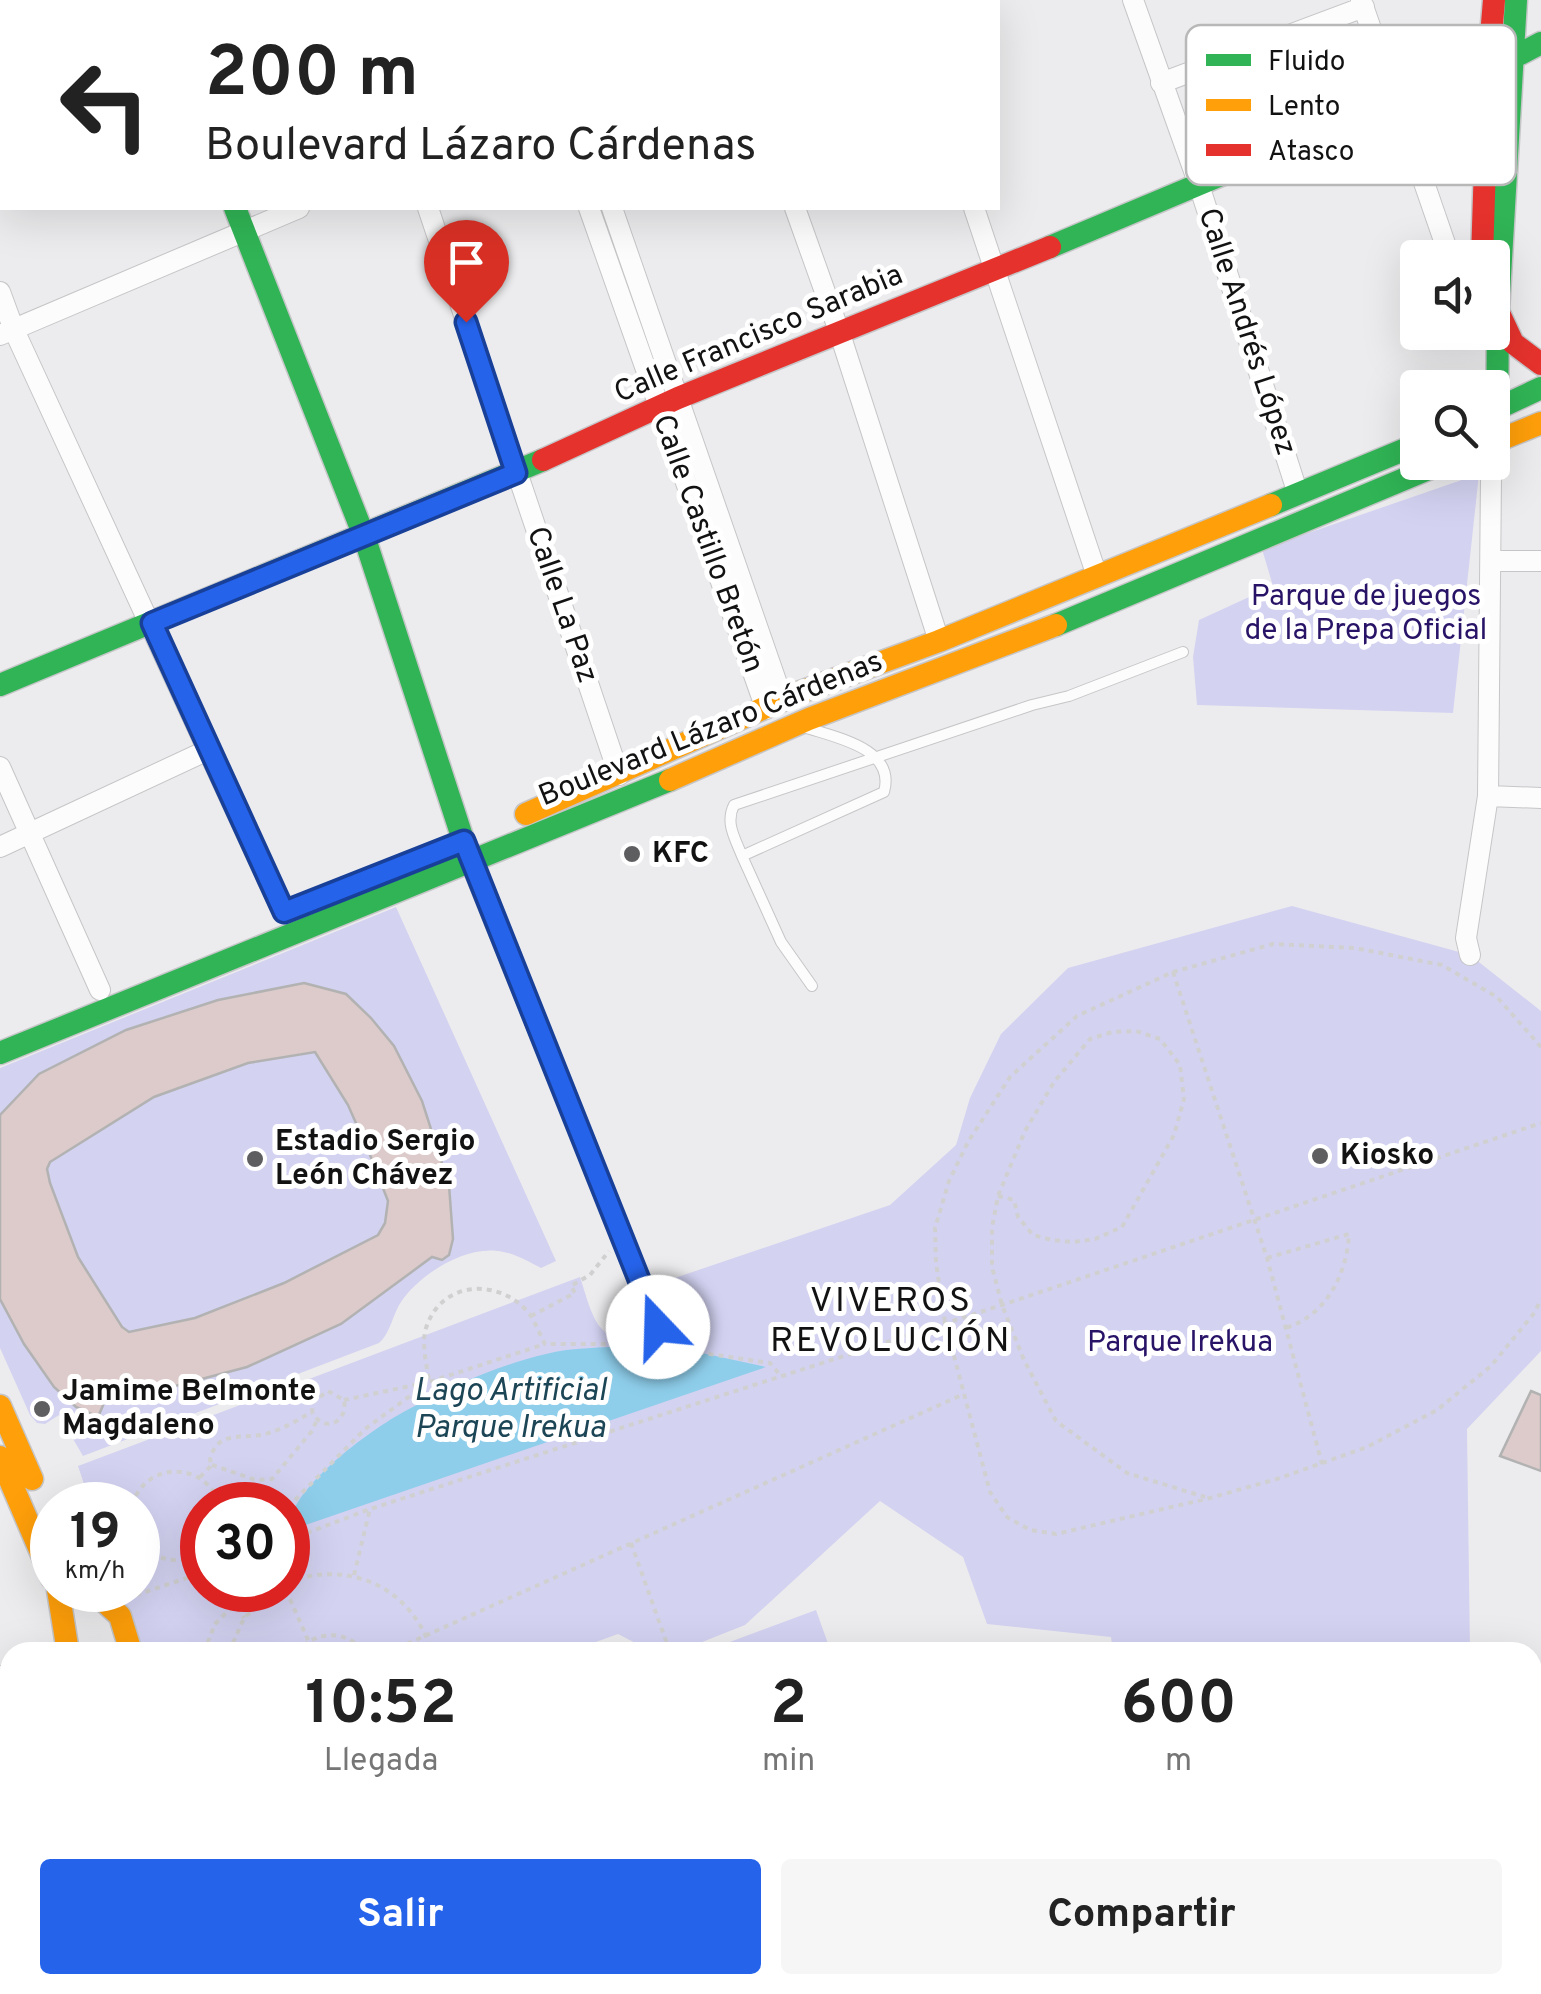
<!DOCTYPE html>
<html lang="es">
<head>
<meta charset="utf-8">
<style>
  body { margin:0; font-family:Overpass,sans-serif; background:#f6f6f6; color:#222; height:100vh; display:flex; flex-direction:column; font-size:38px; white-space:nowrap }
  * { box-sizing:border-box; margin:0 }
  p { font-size:32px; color:#767676 }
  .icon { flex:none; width:55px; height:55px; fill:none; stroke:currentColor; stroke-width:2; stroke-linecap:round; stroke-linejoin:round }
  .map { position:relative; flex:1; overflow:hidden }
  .side { position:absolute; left:0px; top:1642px; width:1542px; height:352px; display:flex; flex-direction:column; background:#fff; border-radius:30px 30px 0 0; box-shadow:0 10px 40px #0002 }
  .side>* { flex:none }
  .hud { position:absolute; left:0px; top:0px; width:1000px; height:210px; box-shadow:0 10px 40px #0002; background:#fff; color:#222; overflow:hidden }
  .fabs { position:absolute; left:1400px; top:240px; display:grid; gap:20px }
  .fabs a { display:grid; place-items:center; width:110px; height:110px; border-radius:10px; background:#fff; box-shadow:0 10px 40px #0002; font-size:50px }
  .speed { position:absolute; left:30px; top:1482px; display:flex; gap:20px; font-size:50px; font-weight:700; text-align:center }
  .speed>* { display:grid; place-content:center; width:130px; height:130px; border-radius:50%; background:#fff; box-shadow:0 10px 40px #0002; line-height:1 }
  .speed small { font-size:25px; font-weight:400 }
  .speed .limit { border:15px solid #d22; background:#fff; color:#111 }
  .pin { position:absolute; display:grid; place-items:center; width:85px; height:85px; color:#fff; margin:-102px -42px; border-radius:50% 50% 50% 0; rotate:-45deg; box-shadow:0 0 10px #0007 }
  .pin .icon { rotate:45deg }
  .me { position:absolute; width:110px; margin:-55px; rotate:339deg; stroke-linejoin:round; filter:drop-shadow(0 0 8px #0008) }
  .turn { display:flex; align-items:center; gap:35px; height:210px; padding:0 40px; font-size:45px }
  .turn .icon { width:130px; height:130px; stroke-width:2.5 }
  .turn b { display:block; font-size:70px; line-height:85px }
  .eta { display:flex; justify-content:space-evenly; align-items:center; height:170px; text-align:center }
  .eta b { font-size:60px; font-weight:700; line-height:70px }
  .primary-button { display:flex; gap:20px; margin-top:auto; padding:20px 40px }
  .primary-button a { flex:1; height:115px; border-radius:10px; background:#2563eb; color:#fff; font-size:40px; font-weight:700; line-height:115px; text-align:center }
  .primary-button a+a { background:#f6f6f6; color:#222 }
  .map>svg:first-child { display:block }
  .green { fill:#d3d2f1; fill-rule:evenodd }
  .water { fill:#8eceeb }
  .building { fill:#dccbca; stroke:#b2b2b3; stroke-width:2.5; fill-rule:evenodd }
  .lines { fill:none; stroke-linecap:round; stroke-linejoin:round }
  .lane-casing { stroke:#c6c6c8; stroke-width:12 }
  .street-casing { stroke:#c6c6c8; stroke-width:22 }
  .fast-casing { stroke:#c6c6c8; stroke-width:25 }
  .slow-casing { stroke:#c6c6c8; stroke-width:25 }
  .jam-casing { stroke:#c6c6c8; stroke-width:25 }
  .path { stroke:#d0d0d1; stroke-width:4; stroke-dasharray:5 5; stroke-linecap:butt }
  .lane { stroke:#fcfcfc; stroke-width:10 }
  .street { stroke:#fcfcfc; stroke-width:20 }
  .fast { stroke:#30b455; stroke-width:22 }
  .slow { stroke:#ff9f0a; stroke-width:22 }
  .jam { stroke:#e5322d; stroke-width:22 }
  .route-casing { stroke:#184099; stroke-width:25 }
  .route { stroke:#2563eb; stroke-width:18 }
  .poi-dot { fill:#5e5e60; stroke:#fff; stroke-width:4 }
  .labels { text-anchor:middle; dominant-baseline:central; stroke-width:10; stroke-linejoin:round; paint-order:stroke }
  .street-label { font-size:30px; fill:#121213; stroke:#fff }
  .park-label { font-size:30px; fill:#281367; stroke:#fff }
  .poi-label { font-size:30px; font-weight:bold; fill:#121213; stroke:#fff; text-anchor:start }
  .water-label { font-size:32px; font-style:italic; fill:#1c4556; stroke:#fff }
  .quarter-label { font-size:35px; letter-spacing:2.5px; fill:#121213; stroke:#fff }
  .key { fill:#fff; stroke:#b8b8b8; stroke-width:2.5 }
  .key-label { font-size:28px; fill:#121213 }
</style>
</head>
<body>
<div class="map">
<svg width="1541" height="1994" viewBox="0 0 1541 1994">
  <rect width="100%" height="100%" fill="#ececee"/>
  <path class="green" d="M 1479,474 L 1453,713 L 1197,705 L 1193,657 L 1199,620 L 1273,586 L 1262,549 Z
    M 1292,906 L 1470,955 L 1541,1011 L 1541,1351 L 1467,1429 L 1470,1652 L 1113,1652 L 1111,1637 L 987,1624 L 963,1557 L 880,1501 L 745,1625 L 677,1652 L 653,1652 L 618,1634 L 568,1652 L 140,1652 L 119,1590 L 138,1590 L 138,1505 L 91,1505 L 78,1466 L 580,1277 C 596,1327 596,1341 654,1345 L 669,1327 L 663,1282 L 890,1205 L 956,1145 L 970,1098 L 1001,1034 L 1068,968 ZM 202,1505 L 288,1505 L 288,1590 L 202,1590 Z
    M 396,907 L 556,1261 L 541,1268 C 528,1261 512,1252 497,1251 C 463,1247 419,1275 401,1302 C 393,1314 390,1334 379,1343 L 83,1456 L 59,1415 L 45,1424 L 37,1423 L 30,1415 L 0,1348 L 0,1068 Z
    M 816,1610 L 831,1652 L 703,1652 Z"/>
  <path class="water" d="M 630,1346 L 702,1353 L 766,1367 L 288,1531 C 287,1489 374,1427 409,1409 C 451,1386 499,1365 546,1354 C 572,1347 603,1348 630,1346 Z"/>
  <path class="building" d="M 304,983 L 346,994 L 371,1018 L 394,1046 L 422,1101 L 449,1185 L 453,1239 L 449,1255 L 442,1260 L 432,1257 L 341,1324 L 247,1367 L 160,1390 L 107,1396 L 98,1417 L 76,1407 L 54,1387 L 24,1344 L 0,1299 L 0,1115 L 39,1074 L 126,1030 L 218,1000 ZM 315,1052 L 348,1105 L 370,1155 L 388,1201 L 385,1223 L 378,1235 L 284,1283 L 195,1318 L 129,1332 L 122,1327 L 78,1257 L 50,1183 L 47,1169 L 50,1162 L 154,1097 L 248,1063 Z
    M 1531,1391 L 1541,1395 L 1541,1471 L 1500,1456 Z"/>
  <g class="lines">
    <g class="lane-casing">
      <path id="lane" d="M 807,728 C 838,738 896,749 884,792 L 742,856 L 781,942 L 812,986
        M 742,856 C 735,838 725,823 734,805 L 1032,705 L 1069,696 L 1183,652
        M 1349,1985 L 1402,1989
        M 928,1994 L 929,1985
        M 1227,1994 L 1230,1985"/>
    </g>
    <g class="street-casing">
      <path id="street" d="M 342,0 L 343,2
        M 518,0 L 518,2
        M 541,0 L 542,2
        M 721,0 L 722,2
        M 902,0 L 903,2
        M 1133,0 L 1199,185 L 1298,494
        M 1361,0 L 1450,258
        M 775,2 L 781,0
        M 0,72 L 2,78
        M 1161,83 L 1364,7
        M 428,208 L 619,775
        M 589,208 L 766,709
        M 612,208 L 783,701
        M 795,208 L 839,331 L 939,641
        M 974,208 L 1097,576
        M 0,292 L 14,330 L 283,913
        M 1475,332 L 1477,339
        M 0,335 L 299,208
        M 1492,561 L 1541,561
        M 0,767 L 100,990
        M 1488,796 L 1541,798
        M 0,847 L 210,749
        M 470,861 L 642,1287 L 659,1312 L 653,1337 L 642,1343 L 624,1337 L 617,1323 L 625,1305 L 642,1287
        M 1470,955 L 1466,938 L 1488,796 L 1491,476 L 1497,441
        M 0,1677 L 10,1673
        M 0,1980 L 6,1994
        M 651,1985 L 655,1994
        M 1402,1994 L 1403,1985"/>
    </g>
    <g class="fast-casing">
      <path id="fast" d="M 171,0 L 172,2
        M 235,208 L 364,536 L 470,861
        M 1050,247 L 1397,101 L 1488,71 L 1541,43
        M 1492,411 L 1541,388
        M 1497,431 L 1498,311 L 1516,0
        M 1271,505 L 1418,444
        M 1056,625 L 1445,462
        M 0,685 L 543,460
        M 0,1053 L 670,780
        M 736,1985 L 823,1994"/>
    </g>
    <g class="slow-casing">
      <path id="slow" d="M 1492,443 L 1541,423
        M 670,780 L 809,719 L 1056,625
        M 526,814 L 798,693 L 939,641 L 1271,505
        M 0,1406 L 32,1479
        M 0,1457 L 52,1578
        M 58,1590 L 68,1652
        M 92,1590 L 120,1616 L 131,1652
        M 215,1985 L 218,1994
        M 434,1985 L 525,1994
        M 304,1994 L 322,1985"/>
    </g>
    <g class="jam-casing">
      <path id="jam" d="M 1482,258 L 1488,71 L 1494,0
        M 1498,311 L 1513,343 L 1541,364
        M 543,460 L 678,398 L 1050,247
        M 244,1985 L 247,1994
        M 277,1994 L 286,1985"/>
    </g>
    <path class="path" d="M 1173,972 L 1267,1258 L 1322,1464
      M 1541,1047 L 1497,997 L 1442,965 L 1355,948 L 1273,944 L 1173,972 L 1077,1016 L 1010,1077 L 968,1142 L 949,1181 L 935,1228 L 936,1263 L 945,1322 L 990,1492 L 1007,1517 L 1030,1530 L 1056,1534 L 1210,1498 L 1280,1478 L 1367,1447 L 1437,1410 L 1491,1366 L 1535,1312 L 1541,1299
      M 998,1196 L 1014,1200 L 1018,1217 L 1033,1235 L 1052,1240 L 1073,1242 L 1095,1239 L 1122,1227 L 1174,1135 L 1184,1099 L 1180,1065 L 1160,1039 L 1136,1031 L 1112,1032 L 1090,1039 L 1054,1082 L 1025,1131 L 998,1196 L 992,1228 L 992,1267 L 1002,1305 L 1024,1360 L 1056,1421 L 1127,1473 L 1205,1497
      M 1267,1258 L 1349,1234 C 1347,1274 1326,1316 1285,1328
      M 531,1316 L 575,1293 L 571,1286 L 590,1275 L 609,1251
      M 669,1348 L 770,1363 L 780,1375
      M 344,1400 L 429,1382 C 427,1365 421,1344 426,1328 C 442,1278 503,1278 531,1316 C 536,1324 540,1335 545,1344 L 609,1344
      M 212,1465 L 256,1480 L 272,1479 L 312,1431 L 317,1420
      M 200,1477 L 212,1465 L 210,1460 C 216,1432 239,1438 261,1435 C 280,1431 296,1421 312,1412 L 313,1402 L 328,1391 L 344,1400 C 348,1424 323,1433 312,1412
      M 132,1505 C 146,1460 206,1461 220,1505
      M 288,1507 L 365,1429 L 429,1382 L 545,1344
      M 138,1539 C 154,1562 178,1565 202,1553
      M 288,1540 L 370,1509
      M 631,1543 L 670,1652
      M 190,1559 L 202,1566
      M 354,1575 L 370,1509 L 1002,1305 L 1541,1123
      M 288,1582 C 350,1559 412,1588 432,1652
      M 228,1590 L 244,1618
      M 286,1590 L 308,1640
      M 136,1595 L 202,1573
      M 204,1652 L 215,1624 L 236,1603
      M 229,1652 L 244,1618 L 274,1590
      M 296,1652 C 317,1630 345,1629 365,1652
      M 389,1652 L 964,1394"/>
    <use href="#lane" class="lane"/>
    <use href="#street" class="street"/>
    <use href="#fast" class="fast"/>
    <use href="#slow" class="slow"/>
    <use href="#jam" class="jam"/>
  </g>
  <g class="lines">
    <g class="route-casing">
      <path id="route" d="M 466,322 L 516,473 L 152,623 L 284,912 L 464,841 L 642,1287 L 659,1312 L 658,1327"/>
    </g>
    <use href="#route" class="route"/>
  </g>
  <g class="poi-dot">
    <circle cx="632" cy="854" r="10"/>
    <circle cx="1320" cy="1156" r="10"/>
    <circle cx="255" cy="1159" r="10"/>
    <circle cx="42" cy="1409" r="10"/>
  </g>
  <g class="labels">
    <g class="street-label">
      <text transform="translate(1246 332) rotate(72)">Calle Andrés López</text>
      <text transform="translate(759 335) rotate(-23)">Calle Francisco Sarabia</text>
      <text transform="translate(707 544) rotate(70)">Calle Castillo Bretón</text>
      <text transform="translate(561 605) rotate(71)">Calle La Paz</text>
      <text transform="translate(711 730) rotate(-22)">Boulevard Lázaro Cárdenas</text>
    </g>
    <g class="park-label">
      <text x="1366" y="597">Parque de juegos<tspan x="1366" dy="34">de la Prepa Oficial</tspan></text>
      <text x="1180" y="1343">Parque Irekua</text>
    </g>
    <g class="poi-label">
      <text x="652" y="854">KFC</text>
      <text x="275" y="1142">Estadio Sergio<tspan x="275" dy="34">León Chávez</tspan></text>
      <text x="1340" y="1156">Kiosko</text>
      <text x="62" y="1392">Jamime Belmonte<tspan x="62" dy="34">Magdaleno</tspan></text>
    </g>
    <g class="water-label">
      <text x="510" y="1392">Lago Artificial<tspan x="510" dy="37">Parque Irekua</tspan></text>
    </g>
    <g class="quarter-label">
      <text x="891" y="1302">VIVEROS<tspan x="891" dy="40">REVOLUCIÓN</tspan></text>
    </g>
  </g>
  <rect x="1186" y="25" width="330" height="160" rx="15" class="key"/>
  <rect x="1206" y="54" width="45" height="12" fill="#30b455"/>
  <rect x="1206" y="99" width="45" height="12" fill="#ff9f0a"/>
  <rect x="1206" y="144" width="45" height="12" fill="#e5322d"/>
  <g class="key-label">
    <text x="1268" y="70">Fluido</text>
    <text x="1268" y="115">Lento</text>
    <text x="1268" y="160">Atasco</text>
  </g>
</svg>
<div class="fabs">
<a><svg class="icon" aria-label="sound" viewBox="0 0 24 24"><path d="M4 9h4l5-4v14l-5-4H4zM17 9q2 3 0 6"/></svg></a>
<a><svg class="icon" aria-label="search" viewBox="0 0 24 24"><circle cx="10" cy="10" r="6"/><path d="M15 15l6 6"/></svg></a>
</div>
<div class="speed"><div>19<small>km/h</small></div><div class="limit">30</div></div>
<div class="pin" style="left:466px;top:322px;background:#d93025"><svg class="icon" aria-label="arrive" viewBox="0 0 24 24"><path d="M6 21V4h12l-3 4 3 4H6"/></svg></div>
<svg class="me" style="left:658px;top:1327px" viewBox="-20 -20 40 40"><circle r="19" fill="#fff"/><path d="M0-13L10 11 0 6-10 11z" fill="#2563eb"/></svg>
<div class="hud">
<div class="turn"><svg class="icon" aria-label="left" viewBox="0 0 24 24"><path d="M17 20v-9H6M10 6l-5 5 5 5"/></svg><div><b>200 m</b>Boulevard Lázaro Cárdenas</div></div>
</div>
<section class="side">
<div class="eta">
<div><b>10:52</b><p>Llegada</p></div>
<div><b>2</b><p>min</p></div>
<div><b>600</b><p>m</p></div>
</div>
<div class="primary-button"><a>Salir</a><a>Compartir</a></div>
</section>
</div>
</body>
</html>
